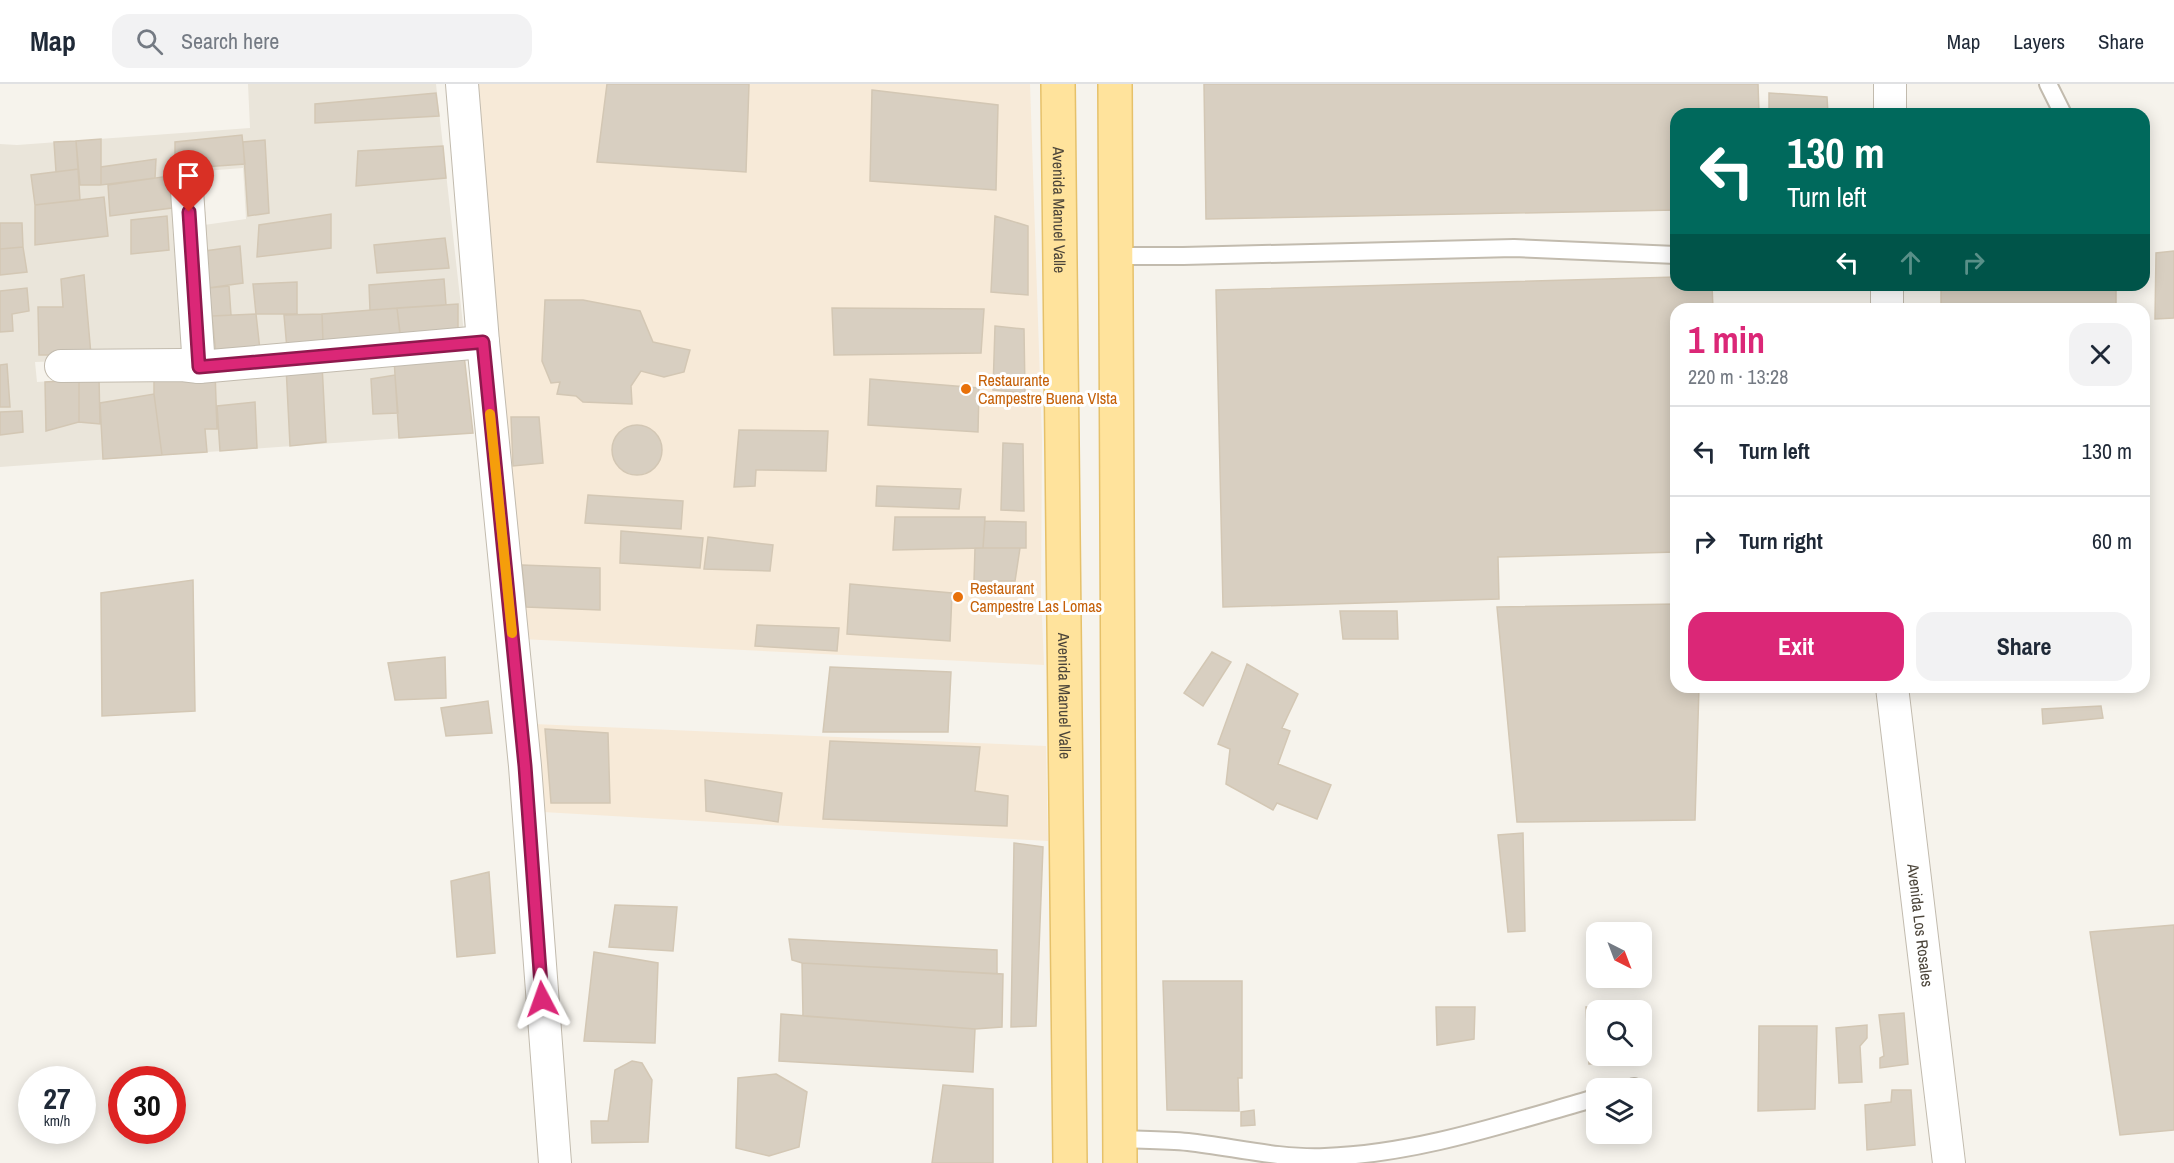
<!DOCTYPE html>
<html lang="en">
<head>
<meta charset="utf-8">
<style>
  body { margin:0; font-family:"Archivo Narrow",sans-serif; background:#f2f2f3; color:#1f2937; height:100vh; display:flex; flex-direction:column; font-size:22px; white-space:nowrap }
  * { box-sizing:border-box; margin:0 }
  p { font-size:20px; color:#747a83 }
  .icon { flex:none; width:33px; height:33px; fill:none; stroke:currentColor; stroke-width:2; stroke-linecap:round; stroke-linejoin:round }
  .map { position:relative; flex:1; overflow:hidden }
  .drawer { position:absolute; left:1670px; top:219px; width:480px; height:390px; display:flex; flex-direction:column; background:#fff; border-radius:18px; box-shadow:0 3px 15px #0003 }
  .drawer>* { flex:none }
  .guide { position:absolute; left:1670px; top:24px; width:480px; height:183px; border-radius:18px; box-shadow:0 3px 15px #0003; background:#00695c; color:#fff; overflow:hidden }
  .needle { width:39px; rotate:138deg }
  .controls { position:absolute; left:1586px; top:838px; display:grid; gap:12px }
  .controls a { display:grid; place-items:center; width:66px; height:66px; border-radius:12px; background:#fff; box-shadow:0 3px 15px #0003; font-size:30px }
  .speed { position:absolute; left:18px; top:982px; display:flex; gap:12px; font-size:30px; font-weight:700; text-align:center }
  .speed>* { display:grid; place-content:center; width:78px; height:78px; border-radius:50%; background:#fff; box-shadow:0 3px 15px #0003; line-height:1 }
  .speed small { font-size:15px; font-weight:400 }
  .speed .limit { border:9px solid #d22; background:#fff; color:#111 }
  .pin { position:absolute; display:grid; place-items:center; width:51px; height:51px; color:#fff; margin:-62px -26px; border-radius:50% 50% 50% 0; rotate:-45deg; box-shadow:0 0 6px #0007 }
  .pin .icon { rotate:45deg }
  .me { position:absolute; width:66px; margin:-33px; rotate:356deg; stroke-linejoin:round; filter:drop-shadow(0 0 4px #0008) }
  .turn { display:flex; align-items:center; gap:21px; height:126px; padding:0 18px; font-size:27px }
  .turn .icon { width:78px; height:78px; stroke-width:2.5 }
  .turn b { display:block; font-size:42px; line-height:51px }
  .lanes { display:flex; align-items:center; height:57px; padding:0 18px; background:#0003; justify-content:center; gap:30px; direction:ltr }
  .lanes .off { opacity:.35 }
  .round { display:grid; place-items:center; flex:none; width:63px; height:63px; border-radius:18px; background:#f2f2f3 }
  .overview { display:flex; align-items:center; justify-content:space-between; height:102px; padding:0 18px }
  h1 { font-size:36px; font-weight:700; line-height:45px; color:#db2777 }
  .cta { display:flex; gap:12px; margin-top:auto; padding:12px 18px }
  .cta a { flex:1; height:69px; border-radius:18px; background:#db2777; color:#fff; font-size:24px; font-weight:700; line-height:69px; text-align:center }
  .cta a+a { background:#f2f2f3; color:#1f2937 }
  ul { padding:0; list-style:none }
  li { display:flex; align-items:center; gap:18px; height:90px; padding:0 18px; border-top:2px solid #e0e1e3 }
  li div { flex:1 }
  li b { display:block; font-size:22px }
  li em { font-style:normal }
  header { display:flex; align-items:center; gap:36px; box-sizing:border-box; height:84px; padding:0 30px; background:#fff; border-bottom:2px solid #e0e1e3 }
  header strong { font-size:28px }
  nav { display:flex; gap:33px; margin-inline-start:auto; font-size:21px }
  .search { width:420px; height:54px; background:#f2f2f3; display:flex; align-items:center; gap:15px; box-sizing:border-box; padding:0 21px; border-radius:18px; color:#747a83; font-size:22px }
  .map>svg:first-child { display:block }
  .residential { fill:#eae5da }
  .commercial { fill:#f7ead8 }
  .building { fill:#d8cfc1; stroke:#d3c7b4; stroke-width:1.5 }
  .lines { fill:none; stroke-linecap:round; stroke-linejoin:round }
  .lane-casing { stroke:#c2bbae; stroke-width:20 }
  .street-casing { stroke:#c2bbae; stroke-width:34 }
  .primary-casing { stroke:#e6c16a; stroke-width:36 }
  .lane { stroke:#fff; stroke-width:16 }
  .street { stroke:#fff; stroke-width:32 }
  .primary { stroke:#ffe39c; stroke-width:33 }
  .route-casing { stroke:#8e194d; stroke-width:15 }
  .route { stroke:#db2777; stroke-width:10 }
  .slow { stroke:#f59e0b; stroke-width:10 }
  .food-dot { fill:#e8710a; stroke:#fff; stroke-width:2 }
  .labels { text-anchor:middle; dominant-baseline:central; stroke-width:6; stroke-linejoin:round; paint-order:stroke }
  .street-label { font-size:16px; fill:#4b4439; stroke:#fff }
  .food-label { font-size:16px; fill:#c56008; stroke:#fff; text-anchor:start }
</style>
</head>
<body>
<header>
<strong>Map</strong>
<div class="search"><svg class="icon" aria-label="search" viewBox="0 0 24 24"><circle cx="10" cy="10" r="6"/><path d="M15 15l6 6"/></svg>Search here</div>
<nav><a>Map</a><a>Layers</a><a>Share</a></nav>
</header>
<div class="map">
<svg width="2174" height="1079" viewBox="0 0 2174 1079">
  <rect width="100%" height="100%" fill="#f6f3ec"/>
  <path class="residential" d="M 248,0 L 436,0 L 464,249 L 209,275 L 197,142 L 246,135 L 243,84 L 178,89 L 191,262 L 177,273 L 35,278 L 37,298 L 464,271 L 473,349 L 0,383 L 0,60 L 17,61 L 250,44 Z"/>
  <path class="commercial" d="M 474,0 L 1030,0 L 1042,355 L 1041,509 L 1044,581 L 521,555 Z
    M 534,640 L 1046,662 L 1048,757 L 543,728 Z"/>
  <path class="building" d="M 607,0 L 749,0 L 746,88 L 597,78 Z
    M 1204,0 L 1758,0 L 1759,30 L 1676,30 L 1676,126 L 1206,135 Z
    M 872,6 L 998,21 L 996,106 L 870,97 Z
    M 436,9 L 439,32 L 315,39 L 315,20 Z
    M 1769,9 L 1827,13 L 1828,30 L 1769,30 Z
    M 242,51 L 245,80 L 175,85 L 175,58 Z
    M 101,55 L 101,101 L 80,101 L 76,57 Z
    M 265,56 L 269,129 L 248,132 L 243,58 Z
    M 76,57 L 78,85 L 56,88 L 54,58 Z
    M 443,62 L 446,94 L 356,102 L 358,67 Z
    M 156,75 L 155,94 L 101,101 L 101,83 Z
    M 78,85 L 80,116 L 35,121 L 31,91 Z
    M 169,92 L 172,124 L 110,132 L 108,101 Z
    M 104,113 L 108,152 L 35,161 L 35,121 Z
    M 331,130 L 331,164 L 257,173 L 259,141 Z
    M 167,132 L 169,166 L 131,170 L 131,136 Z
    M 995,132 L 1028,142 L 1028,211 L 991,208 Z
    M 0,139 L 22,139 L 23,163 L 0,165 Z
    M 445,154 L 449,184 L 377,189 L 374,161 Z
    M 240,162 L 243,199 L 208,204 L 205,167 Z
    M 23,163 L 27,188 L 0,191 L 0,165 Z
    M 2174,167 L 2174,234 L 2155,235 L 2156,169 Z
    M 84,191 L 91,271 L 39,271 L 38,223 L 63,223 L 61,195 Z
    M 1676,193 L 1676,201 L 1712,201 L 1713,225 L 1676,225 L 1676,468 L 1498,473 L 1499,515 L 1223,523 L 1216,206 Z
    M 444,195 L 446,221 L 370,226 L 369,201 Z
    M 297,198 L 297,230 L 256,230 L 253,200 Z
    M 1941,201 L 2116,201 L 2116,225 L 1941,225 Z
    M 229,202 L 231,231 L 212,232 L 208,204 Z
    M 27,204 L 29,227 L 12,230 L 13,247 L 0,248 L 0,207 Z
    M 545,216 L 583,216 L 640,227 L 653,258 L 690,266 L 684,288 L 664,293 L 641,287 L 631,302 L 632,320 L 583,318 L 576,312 L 557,310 L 560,298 L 551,299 L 542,277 Z
    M 458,220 L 458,250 L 401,256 L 397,224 Z
    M 397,224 L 400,251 L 323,257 L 322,230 Z
    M 832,224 L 984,225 L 981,269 L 834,271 Z
    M 256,230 L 260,266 L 216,270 L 212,232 Z
    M 322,230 L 323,257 L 287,265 L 284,231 Z
    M 995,242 L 1024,245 L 1025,309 L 993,306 Z
    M 464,271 L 473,349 L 399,354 L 394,275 Z
    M 7,280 L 10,323 L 0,323 L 0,281 Z
    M 322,280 L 326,358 L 290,362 L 286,282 Z
    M 215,287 L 217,345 L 205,345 L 207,368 L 162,371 L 154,310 L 154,291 Z
    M 395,291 L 398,329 L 373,330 L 371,295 Z
    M 99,294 L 100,340 L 79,338 L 79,296 Z
    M 870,295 L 979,304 L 978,348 L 868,341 Z
    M 79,296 L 79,338 L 46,347 L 45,298 Z
    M 154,310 L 162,371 L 103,375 L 100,319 Z
    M 255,318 L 257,364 L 220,367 L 217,322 Z
    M 22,327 L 23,348 L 0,351 L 0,328 Z
    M 511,333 L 539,333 L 543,379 L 513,382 Z
    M612 366a25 25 0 1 1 50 0a25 25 0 1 1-50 0Z
    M 739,346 L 828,347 L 826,387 L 756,386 L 755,402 L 734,403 Z
    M 1003,359 L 1023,360 L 1024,427 L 1001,426 Z
    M 877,402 L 961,405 L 959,425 L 876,422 Z
    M 588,411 L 683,417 L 681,445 L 585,439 Z
    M 895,433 L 985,433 L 983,464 L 893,466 Z
    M 985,437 L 1026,438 L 1026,464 L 983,464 Z
    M 621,447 L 703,454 L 700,484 L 620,479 Z
    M 708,453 L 773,461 L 770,487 L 704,485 Z
    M 975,464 L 1020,464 L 1015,497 L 974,497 Z
    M 522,481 L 600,484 L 600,526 L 526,523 Z
    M 193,496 L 195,627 L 102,632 L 101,509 Z
    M 850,500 L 952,509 L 950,557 L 847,550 Z
    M 1676,520 L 1676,603 L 1699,603 L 1695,736 L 1517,738 L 1497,523 Z
    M 1340,527 L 1397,527 L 1398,555 L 1343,555 Z
    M 757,541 L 839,544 L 837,567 L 755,562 Z
    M 1212,568 L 1231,578 L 1203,622 L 1184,609 Z
    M 445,573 L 446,614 L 395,616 L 388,579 Z
    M 1247,580 L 1298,610 L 1282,644 L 1290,647 L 1278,680 L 1331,701 L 1317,735 L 1277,719 L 1273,726 L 1226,700 L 1230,665 L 1218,660 Z
    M 830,583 L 951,588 L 948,648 L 823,648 Z
    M 488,617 L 492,649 L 446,652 L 441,624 Z
    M 2101,622 L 2103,634 L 2043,640 L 2042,625 Z
    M 545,645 L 608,649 L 610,719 L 551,719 Z
    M 830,657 L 980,663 L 975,707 L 1008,712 L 1007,742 L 823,735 Z
    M 705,696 L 782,709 L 778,738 L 706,727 Z
    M 1523,749 L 1525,847 L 1508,848 L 1498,751 Z
    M 1014,759 L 1043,763 L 1036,942 L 1011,943 Z
    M 489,788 L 495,869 L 457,873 L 451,797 Z
    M 615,821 L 677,823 L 673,867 L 609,863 Z
    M 2174,841 L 2174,1046 L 2120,1051 L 2090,848 Z
    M 789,855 L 997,866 L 997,890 L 802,879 L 792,876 Z
    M 594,868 L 658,879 L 655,959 L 584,957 Z
    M 802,879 L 1003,890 L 1002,943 L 975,945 L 803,932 Z
    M 1163,897 L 1242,897 L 1242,994 L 1238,994 L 1239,1027 L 1167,1026 Z
    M 1639,922 L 1639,927 L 1596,927 L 1596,972 L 1639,972 L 1639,978 L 1589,980 L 1586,923 Z
    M 1436,923 L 1475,923 L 1474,955 L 1437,961 Z
    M 1904,929 L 1908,980 L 1880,984 L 1880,974 L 1884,972 L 1879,931 Z
    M 781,930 L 975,945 L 973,988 L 779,977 Z
    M 1867,941 L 1867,954 L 1860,962 L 1862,998 L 1839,999 L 1836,944 Z
    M 1759,942 L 1817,942 L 1815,1025 L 1758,1027 Z
    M 632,977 L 642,979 L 652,996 L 648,1058 L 592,1059 L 591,1037 L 608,1037 L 615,986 Z
    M 776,990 L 807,1008 L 799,1063 L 769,1072 L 736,1064 L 738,994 Z
    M 943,1001 L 993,1005 L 993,1079 L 932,1079 Z
    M 1892,1006 L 1911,1006 L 1915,1061 L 1867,1066 L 1865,1021 L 1891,1018 Z
    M 1254,1026 L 1255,1041 L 1241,1042 L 1241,1028 Z"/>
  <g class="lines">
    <g class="lane-casing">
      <path id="lane" d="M 2048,0 L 2063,30
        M 1116,172 L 1183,172 L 1514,164 L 1676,171
        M 1628,1005 L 1634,1003
        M 1120,1055 C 1143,1056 1166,1056 1188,1058 C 1233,1063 1279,1075 1325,1073 C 1417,1070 1507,1039 1596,1014"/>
    </g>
    <g class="street-casing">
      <g id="street">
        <path d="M 462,0 L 483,258 L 525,682 L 555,1079"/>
        <path d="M 1890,30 L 1890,0"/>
        <path d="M 187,106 L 199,283"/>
        <path d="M 1887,225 L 1887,201"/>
        <path d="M 61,282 L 182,281 L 199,283 L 483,258"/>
        <path id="s1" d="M 1892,603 L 1949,1079"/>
      </g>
    </g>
    <g class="primary-casing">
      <g id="primary">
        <path id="s2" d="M 1058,0 L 1070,1079"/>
        <path d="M 1115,0 L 1120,1079"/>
      </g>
    </g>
    <use href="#lane" class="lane"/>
    <use href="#street" class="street"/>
    <use href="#primary" class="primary"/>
  </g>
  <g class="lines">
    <g class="route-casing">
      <path id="route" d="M 189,128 L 199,283 L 483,258 L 525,682 L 542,915"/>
    </g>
    <use href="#route" class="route"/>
    <path class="slow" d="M 490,330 L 512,549"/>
  </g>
  <g class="food-dot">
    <circle cx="966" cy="305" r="6"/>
    <circle cx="958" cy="513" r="6"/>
  </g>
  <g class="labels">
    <g class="street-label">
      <text stroke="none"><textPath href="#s2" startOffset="126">Avenida Manuel Valle</textPath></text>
      <text stroke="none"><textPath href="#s2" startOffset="612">Avenida Manuel Valle</textPath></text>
      <text stroke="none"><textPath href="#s1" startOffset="240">Avenida Los Rosales</textPath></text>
    </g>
    <g class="food-label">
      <text x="978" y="296">Restaurante<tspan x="978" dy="18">Campestre Buena VIsta</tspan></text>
      <text x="970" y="504">Restaurant<tspan x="970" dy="18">Campestre Las Lomas</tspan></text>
    </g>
  </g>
</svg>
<div class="controls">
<a><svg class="needle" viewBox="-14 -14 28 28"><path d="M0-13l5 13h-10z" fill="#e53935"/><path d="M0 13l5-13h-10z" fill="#747a83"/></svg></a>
<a><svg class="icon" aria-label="search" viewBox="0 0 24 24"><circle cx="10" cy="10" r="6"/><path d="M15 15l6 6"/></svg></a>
<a><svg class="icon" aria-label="layers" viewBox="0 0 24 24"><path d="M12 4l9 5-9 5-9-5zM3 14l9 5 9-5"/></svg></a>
</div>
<div class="speed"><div>27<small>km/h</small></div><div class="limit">30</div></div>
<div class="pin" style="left:189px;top:128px;background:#d93025"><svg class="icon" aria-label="arrive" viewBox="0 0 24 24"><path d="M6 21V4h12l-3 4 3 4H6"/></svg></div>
<svg class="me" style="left:542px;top:915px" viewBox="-20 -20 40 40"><path d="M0-17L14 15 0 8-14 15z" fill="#db2777" stroke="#fff" stroke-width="4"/></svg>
<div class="guide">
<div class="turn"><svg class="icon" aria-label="left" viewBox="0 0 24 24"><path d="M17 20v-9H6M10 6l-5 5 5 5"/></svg><div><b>130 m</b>Turn left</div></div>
<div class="lanes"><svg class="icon" aria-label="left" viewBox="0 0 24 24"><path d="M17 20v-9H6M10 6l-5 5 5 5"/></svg><svg class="icon off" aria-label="ahead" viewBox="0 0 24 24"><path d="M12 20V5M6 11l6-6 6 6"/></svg><svg class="icon off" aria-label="right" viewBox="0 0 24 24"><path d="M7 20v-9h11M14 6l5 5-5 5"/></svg></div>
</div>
<section class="drawer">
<div class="overview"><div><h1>1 min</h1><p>220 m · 13:28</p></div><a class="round"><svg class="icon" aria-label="close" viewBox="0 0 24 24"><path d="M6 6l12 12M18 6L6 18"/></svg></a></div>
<ul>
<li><svg class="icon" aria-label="left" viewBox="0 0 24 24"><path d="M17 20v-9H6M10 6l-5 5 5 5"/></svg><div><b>Turn left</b></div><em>130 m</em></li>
<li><svg class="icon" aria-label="right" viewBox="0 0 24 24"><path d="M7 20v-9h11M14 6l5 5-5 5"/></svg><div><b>Turn right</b></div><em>60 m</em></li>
</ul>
<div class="cta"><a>Exit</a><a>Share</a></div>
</section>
</div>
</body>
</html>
